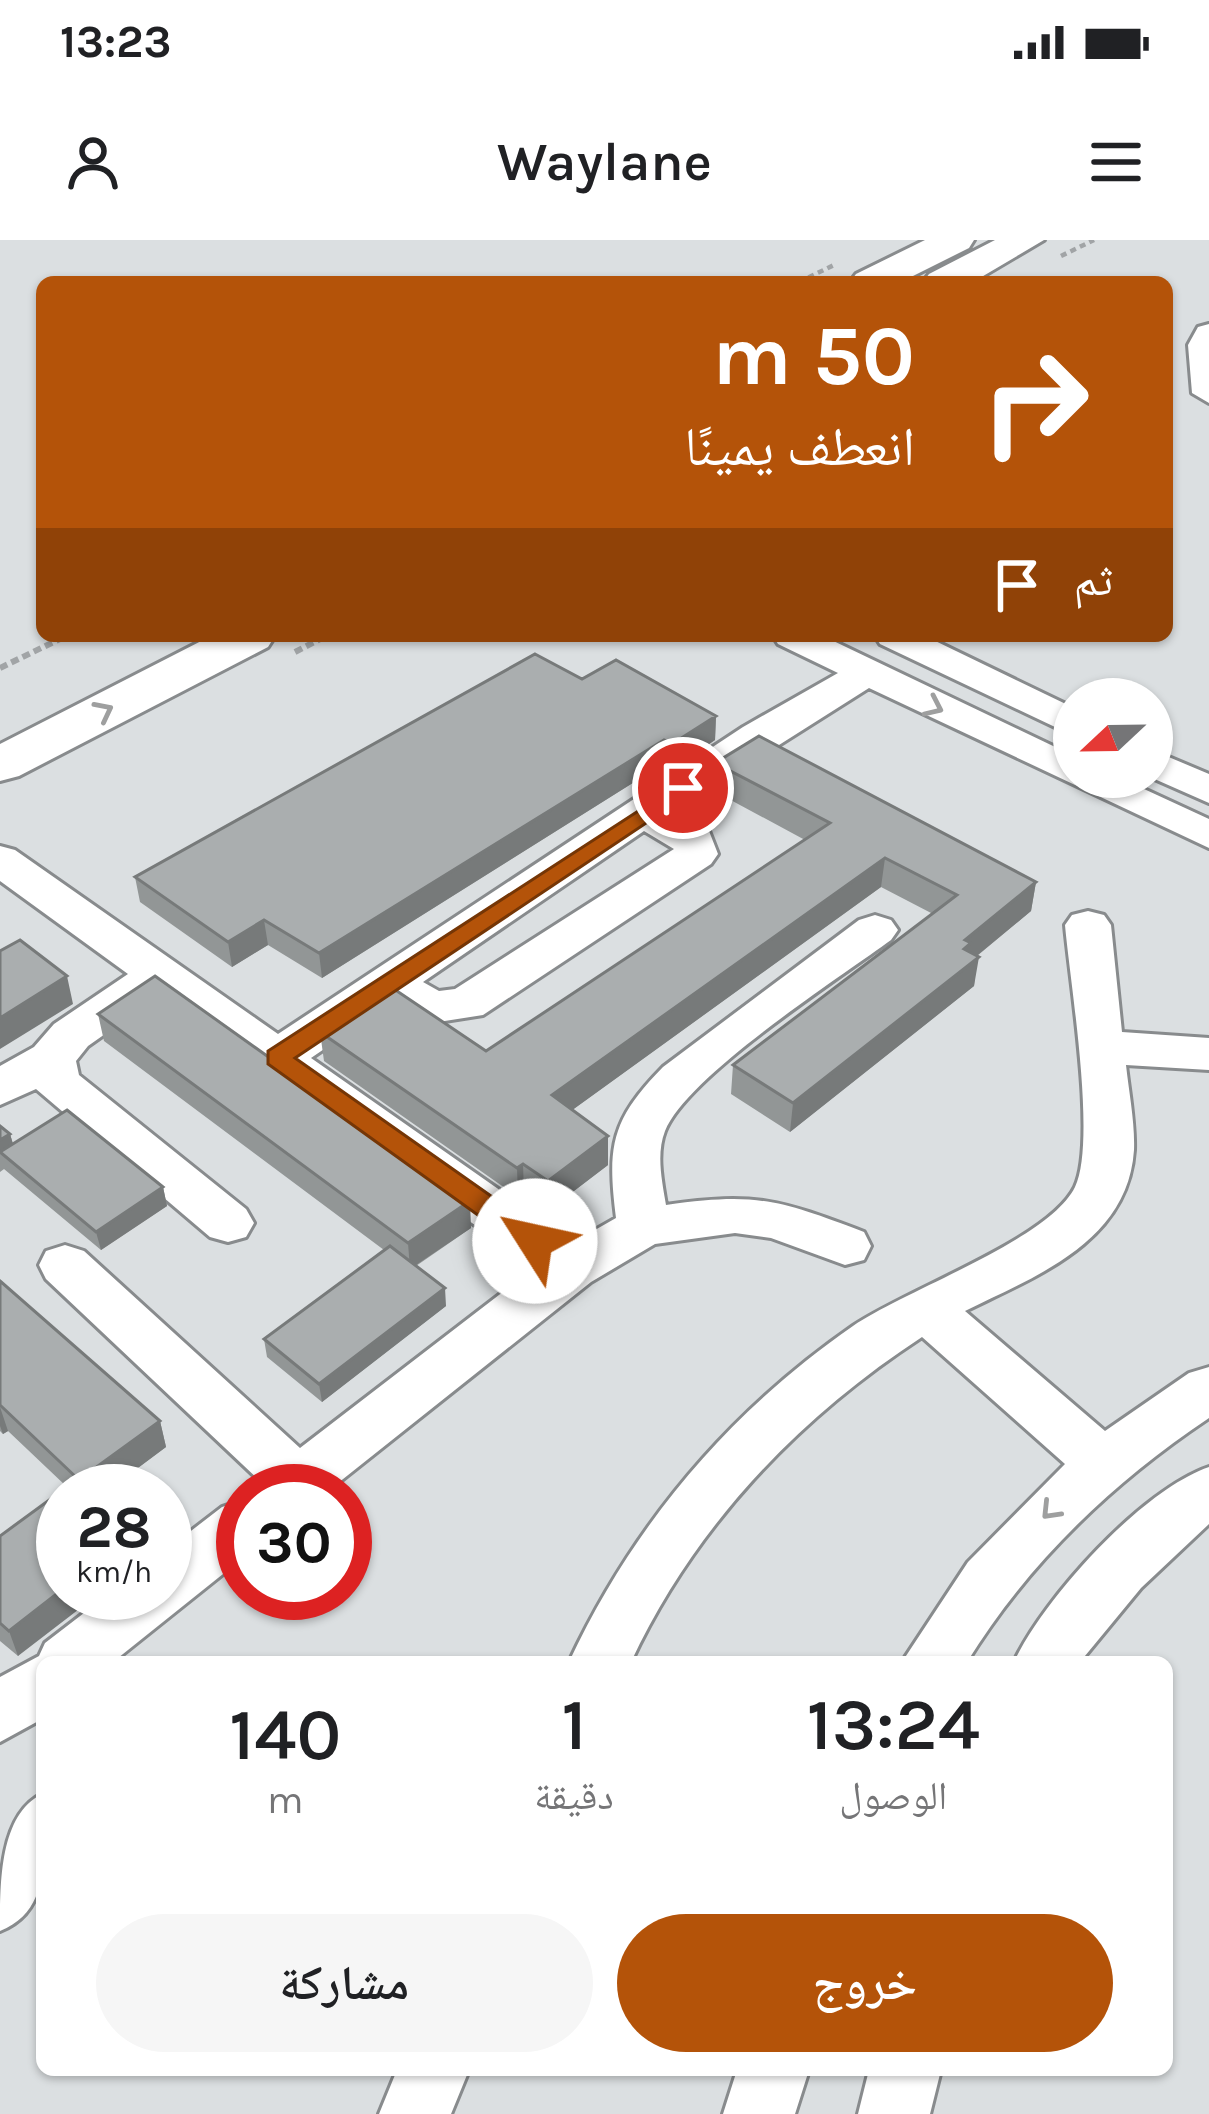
<!DOCTYPE html>
<html lang="ar">
<head>
<meta charset="utf-8">
<style>
  body { margin:0; font-family:Karla,"Noto Naskh Arabic",sans-serif; background:#f6f6f6; color:#202124; direction:rtl; height:100vh; display:flex; flex-direction:column; font-size:45px; white-space:nowrap }
  * { box-sizing:border-box; margin:0 }
  p { font-size:39px; color:#757577 }
  .icon { flex:none; width:66px; height:66px; fill:none; stroke:currentColor; stroke-width:2; stroke-linecap:round; stroke-linejoin:round }
  .map { position:relative; flex:1; overflow:hidden; direction:ltr }
  .side { position:absolute; left:36px; top:1416px; width:1137px; height:420px; display:flex; flex-direction:column; background:#fff; border-radius:18px; box-shadow:0 3px 9px #0004; direction:rtl }
  .side>* { flex:none }
  .hud { position:absolute; left:36px; top:36px; width:1137px; height:366px; border-radius:18px; box-shadow:0 3px 9px #0004; direction:rtl; background:#b45309; color:#fff; overflow:hidden }
  .needle { width:78px; rotate:248deg }
  .tools { position:absolute; left:1053px; top:438px; display:grid; gap:24px }
  .tools a { display:grid; place-items:center; width:120px; height:120px; border-radius:50%; background:#fff; box-shadow:0 3px 9px #0004; font-size:60px }
  .speed { position:absolute; left:36px; top:1224px; display:flex; gap:24px; font-size:60px; font-weight:700; text-align:center }
  .speed>* { display:grid; place-content:center; width:156px; height:156px; border-radius:50%; background:#fff; box-shadow:0 3px 9px #0004; line-height:1 }
  .speed small { font-size:30px; font-weight:400 }
  .speed .limit { border:18px solid #d22; background:#fff; color:#111 }
  .pin { position:absolute; display:grid; place-items:center; width:102px; height:102px; color:#fff; margin:-51px; border:6px solid #fff; border-radius:50%; box-shadow:0 3px 12px #0007 }
  .me { position:absolute; width:132px; margin:-66px; rotate:305deg; stroke-linejoin:round; filter:drop-shadow(0 0 9px #0008) }
  .turn { display:flex; align-items:center; gap:42px; height:252px; padding:0 60px; font-size:54px }
  .turn .icon { width:156px; height:156px; stroke-width:2.5 }
  .turn b { display:block; font-size:84px; line-height:102px }
  .then { display:flex; align-items:center; height:114px; padding:0 60px; background:#0003; gap:24px; font-size:45px }
  .eta { display:flex; justify-content:space-evenly; align-items:center; height:204px; text-align:center }
  .eta b { font-size:72px; font-weight:600; line-height:84px }
  .primary-button { display:flex; gap:24px; margin-top:auto; padding:24px 60px }
  .primary-button a { flex:1; height:138px; border-radius:72px; background:#b45309; color:#fff; font-size:48px; font-weight:600; line-height:138px; text-align:center }
  .primary-button a+a { background:#f6f6f6; color:#202124 }
  .status { display:flex; justify-content:space-between; align-items:center; height:84px; padding:0 60px; background:#fff; direction:ltr }
  .status svg { height:33px; fill:currentColor }
  header { display:flex; justify-content:space-between; align-items:center; height:156px; padding:0 60px; background:#fff; font-size:54px; font-weight:600 }
  .map>svg:first-child { display:block }
  .lines { fill:none; stroke-linecap:round; stroke-linejoin:round }
  .street-casing { stroke:#888b8d; stroke-width:6 }
  .secondary-casing { stroke:#888b8d; stroke-width:6 }
  .path-far1 { stroke:#a1a4a6; stroke-width:4.5; stroke-dasharray:6 4.5; stroke-linecap:butt }
  .path { stroke:#a1a4a6; stroke-width:6; stroke-dasharray:8 4.5; stroke-linecap:butt }
  .street { fill:#fff; fill-rule:evenodd }
  .secondary { fill:#fff; fill-rule:evenodd }
  .wall { fill:#929696 }
  .shaded-wall { fill:#777a7a }
  .building { fill:#aaaeaf; stroke:#777a7a; stroke-width:3 }
  .oneway { stroke:#9e9f9f }
  .route { fill:#b45309; stroke:#753606; stroke-width:3 }
</style>
</head>
<body>
<div class="status"><b>13:23</b><svg viewBox="0 0 49 12"><path d="M0 12V9h3v3zM5 12V6h3v6zM10 12V3h3v9zM15 12V0h3v12zM26 1h20v11H26zM47 4h2v5h-2z"/></svg></div>
<header><svg class="icon" aria-label="menu" viewBox="0 0 24 24"><path d="M4 6h16M4 12h16M4 18h16"/></svg>Waylane<svg class="icon" aria-label="person" viewBox="0 0 24 24"><circle cx="12" cy="8" r="4"/><path d="M4 21q1-7 8-7t8 7"/></svg></header>
<div class="map">
<svg width="1209" height="1874" viewBox="0 0 1209 1874">
  <rect width="100%" height="100%" fill="#dbdfe1"/>
  <g class="lines">
    <g class="street-casing">
      <path id="street" d="M 1209,84 L 1209,163 L 1192,153 L 1188,105 L 1198,87 Z
        M 773,396 L 823,396 L 1074,516 L 1074,537 L 1118,537 L 1209,579 L 1209,608 L 869,448 L 673,572 L 709,591 L 718,614 L 711,624 L 483,775 L 432,783 L 390,764 L 311,818 L 574,1002 L 616,978 C 607,906 611,880 663,827 L 859,680 L 875,675 L 891,680 L 898,690 L 891,700 C 839,738 687,836 665,891 C 656,914 662,941 666,965 C 757,952 779,960 864,992 L 871,1006 L 864,1020 L 845,1025 L 771,998 L 735,993 L 655,1004 L 591,1042 L 328,1251 L 257,1251 L 261,1242 L 46,1039 L 39,1025 L 46,1011 L 65,1005 L 84,1011 L 300,1208 L 534,1028 L 159,756 L 88,806 L 76,821 L 79,835 L 246,969 L 254,983 L 246,997 L 228,1002 L 210,997 L 36,849 L 0,865 L 0,826 L 34,807 L 54,784 L 128,734 L 0,641 L 0,606 L 15,610 L 278,794 L 743,487 L 838,433 L 778,404 ZM 644,591 L 674,609 L 455,749 L 439,751 L 423,742 Z
        M 875,396 L 925,396 L 1074,468 L 1074,496 L 880,404 Z
        M 1152,510 L 1209,534 L 1209,563 L 1150,537 Z
        M 1088,671 L 1104,675 L 1111,685 L 1122,792 L 1209,798 L 1209,830 L 1126,825 C 1129,853 1135,882 1134,910 C 1128,1002 1036,1036 965,1071 L 1105,1191 L 1189,1133 L 1209,1127 L 1209,1178 C 1112,1243 1028,1323 967,1422 L 902,1422 L 968,1322 L 1065,1224 L 922,1097 C 798,1178 694,1287 631,1422 L 569,1422 C 634,1284 728,1173 853,1086 C 907,1049 1049,1000 1075,947 C 1097,901 1070,742 1065,685 L 1072,675 Z
        M 1209,1227 L 1209,1284 L 1141,1348 L 1080,1422 L 1014,1422 C 1044,1358 1142,1250 1209,1227 Z
        M 243,1260 L 243,1318 L 113,1422 L 42,1422 L 42,1479 L 0,1502 L 0,1437 L 39,1416 L 45,1403 L 110,1353 L 165,1353 L 165,1311 L 222,1267 Z
        M 42,1554 C 42,1605 56,1669 0,1691 C 0,1640 0,1575 42,1554 Z
        M 397,1830 L 469,1830 L 451,1874 L 379,1874 Z
        M 737,1830 L 809,1830 L 795,1874 L 723,1874 Z
        M 869,1830 L 941,1830 L 930,1874 L 858,1874 Z"/>
    </g>
    <g class="secondary-casing">
      <path id="secondary" d="M 925,0 L 974,0 L 969,8 L 901,42 L 850,42 L 856,34 Z
        M 995,0 L 1044,0 L 973,42 L 923,42 L 929,34 Z
        M 211,396 L 275,396 L 268,407 L 19,536 L 0,541 L 0,504 Z"/>
    </g>
    <path class="path-far1" d="M 1061,16 L 1094,0
      M 799,42 L 834,25"/>
    <path class="path" d="M 295,412 L 326,396
      M 0,428 L 66,396"/>
    <use href="#street" class="street"/>
    <use href="#secondary" class="secondary"/>
  </g>
  <path class="wall" d="M 582,439 L 716,476 L 715,500 L 672,529 L 663,524 L 322,738 L 268,705 L 232,727 L 140,662 L 135,637 Z
    M 715,523 L 1036,642 L 1031,671 L 977,716 L 974,746 L 790,892 L 731,854 L 733,825 L 933,674 L 881,647 L 572,870 L 608,925 L 549,970 L 524,953 L 518,957 L 324,821 L 320,792 L 486,811 L 805,600 L 714,551 Z
    M 98,774 L 471,988 L 416,1026 L 446,1066 L 322,1162 L 267,1117 L 264,1099 L 384,1010 L 104,801 Z
    M 0,886 L 10,894 L 13,904 L 163,947 L 167,966 L 101,1010 L 4,929 L 0,932 Z
    M 0,1041 L 160,1181 L 166,1207 L 115,1245 L 18,1416 L 0,1401 L 0,1296 L 67,1247 L 8,1191 L 3,1194 L 0,1191 Z"/>
  <path class="shaded-wall" d="M 716,476 L 715,500 L 672,529 L 672,504 Z
    M 664,500 L 663,524 L 322,738 L 319,713 Z
    M 885,618 L 881,647 L 553,884 L 552,855 Z
    M 1036,642 L 1031,671 L 968,723 L 979,717 L 974,746 L 790,892 L 793,863 L 965,700 Z
    M 264,680 L 268,705 L 232,727 L 228,702 Z
    M 67,736 L 73,764 L 0,809 L 0,778 Z
    M 10,894 L 18,921 L 0,912 L 0,900 Z
    M 608,896 L 608,925 L 549,970 L 548,941 Z
    M 523,924 L 524,953 L 518,957 L 517,928 Z
    M 163,947 L 167,966 L 101,1010 L 96,992 Z
    M 470,961 L 471,988 L 410,1029 L 408,1003 Z
    M 445,1048 L 446,1066 L 322,1162 L 319,1144 Z
    M 0,1167 L 8,1191 L 3,1194 L 0,1186 Z
    M 160,1181 L 166,1207 L 107,1251 L 95,1228 Z
    M 63,1349 L 63,1353 L 100,1353 L 18,1416 L 9,1391 Z"/>
  <path class="building" d="M 535,414 L 582,439 L 616,420 L 716,476 L 672,504 L 664,500 L 319,713 L 264,680 L 228,702 L 135,637 Z
    M 759,496 L 1036,642 L 965,700 L 971,703 L 964,709 L 979,717 L 793,863 L 733,825 L 957,655 L 885,618 L 552,855 L 608,896 L 548,941 L 523,924 L 517,928 L 320,792 L 391,747 L 486,811 L 830,583 L 715,523 Z
    M 20,700 L 67,736 L 0,778 L 0,711 Z
    M 155,736 L 470,961 L 408,1003 L 98,774 Z
    M 67,870 L 163,947 L 96,992 L 0,912 Z
    M 0,886 L 10,894 L 0,900 Z
    M 390,1006 L 445,1048 L 319,1144 L 264,1099 Z
    M 0,1041 L 160,1181 L 95,1228 L 122,1251 L 63,1251 L 63,1349 L 9,1391 L 0,1383 L 0,1296 L 78,1239 L 0,1165 Z"/>
  <defs><path id="oneway-chevron" d="M-2-3.5L2.5 0L-2 3.5" fill="none" stroke-width="1.6" stroke-linecap="round" stroke-linejoin="round" transform="scale(3)"/></defs>
  <g class="oneway">
    <use href="#oneway-chevron" transform="translate(934 467) rotate(25)"/>
    <use href="#oneway-chevron" transform="translate(104 471) rotate(-27)"/>
    <use href="#oneway-chevron" transform="translate(1050 1271) rotate(134)"/>
  </g>
  <path class="route" d="M 683,542 L 694,548 L 691,553 L 295,818 L 545,994 L 545,1009 L 525,1009 L 268,824 L 268,811 Z"/>
</svg>
<div class="tools">
<a><svg class="needle" viewBox="-14 -14 28 28"><path d="M0-13l5 13h-10z" fill="#e53935"/><path d="M0 13l5-13h-10z" fill="#757577"/></svg></a>
</div>
<div class="speed"><div>28<small>km/h</small></div><div class="limit">30</div></div>
<div class="pin" style="left:683px;top:548px;background:#d93025"><svg class="icon" aria-label="arrive" viewBox="0 0 24 24"><path d="M6 21V4h12l-3 4 3 4H6"/></svg></div>
<svg class="me" style="left:535px;top:1001px" viewBox="-20 -20 40 40"><circle r="19" fill="#fff"/><path d="M0-13L10 11 0 6-10 11z" fill="#b45309"/></svg>
<div class="hud">
<div class="turn"><svg class="icon" aria-label="right" viewBox="0 0 24 24"><path d="M7 20v-9h11M14 6l5 5-5 5"/></svg><div><b>50 m</b>انعطف يمينًا</div></div>
<div class="then">ثم<svg class="icon" aria-label="arrive" viewBox="0 0 24 24"><path d="M6 21V4h12l-3 4 3 4H6"/></svg></div>
</div>
<section class="side">
<div class="eta">
<div><b>13:24</b><p>الوصول</p></div>
<div><b>1</b><p>دقيقة</p></div>
<div><b>140</b><p>m</p></div>
</div>
<div class="primary-button"><a>خروج</a><a>مشاركة</a></div>
</section>
</div>
</body>
</html>
